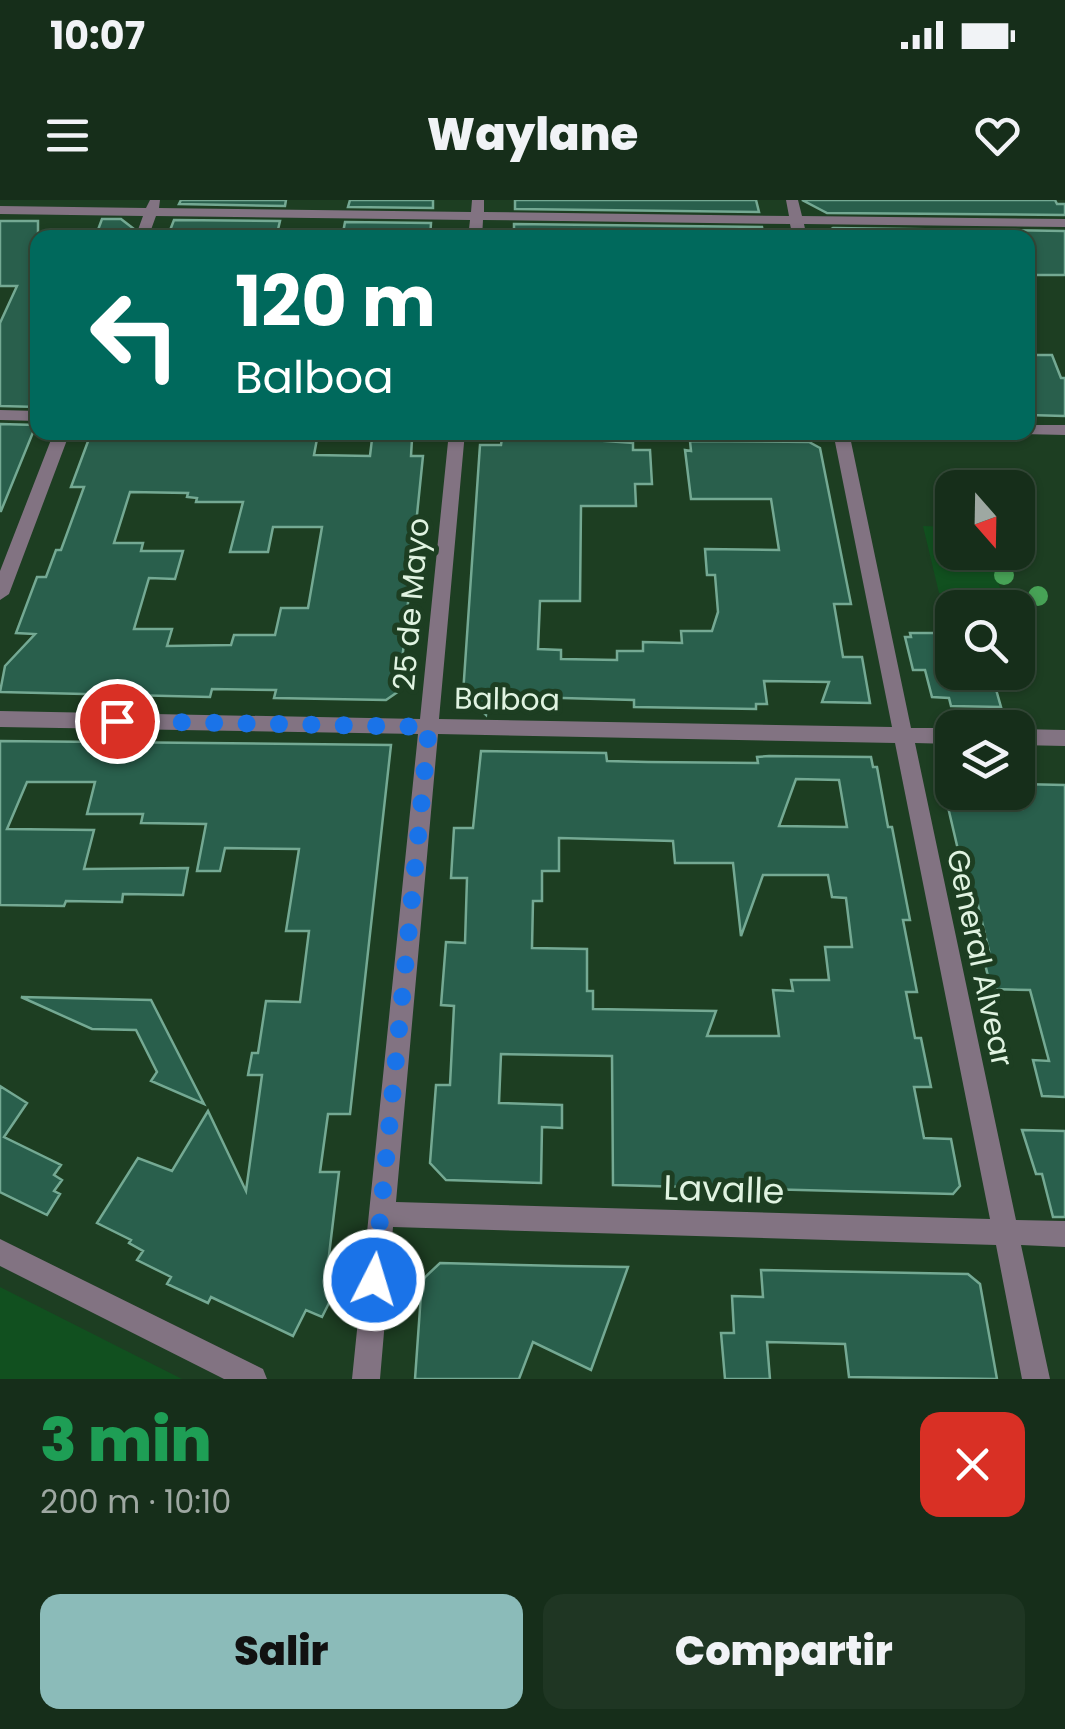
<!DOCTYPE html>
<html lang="es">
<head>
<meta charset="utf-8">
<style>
  body { margin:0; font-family:Poppins,sans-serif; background:#1f3623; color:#f1f3f6; height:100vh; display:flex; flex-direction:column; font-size:38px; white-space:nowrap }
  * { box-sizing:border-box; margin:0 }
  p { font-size:32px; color:#9ea8a2 }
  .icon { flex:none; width:55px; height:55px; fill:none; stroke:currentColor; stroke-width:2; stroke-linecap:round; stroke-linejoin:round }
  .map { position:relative; height:1179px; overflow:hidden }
  .details { display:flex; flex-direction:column; background:#162e1a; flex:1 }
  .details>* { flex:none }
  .banner { position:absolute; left:30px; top:30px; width:1005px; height:210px; border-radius:20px; box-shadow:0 2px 8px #0004,0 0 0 2px #354a39; background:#00695c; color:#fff; overflow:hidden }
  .needle { width:65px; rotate:160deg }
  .tools { position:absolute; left:935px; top:270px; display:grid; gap:20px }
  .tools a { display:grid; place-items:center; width:100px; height:100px; border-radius:20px; background:#162e1a; box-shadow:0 2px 8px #0004,0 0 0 2px #354a39; font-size:50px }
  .pin { position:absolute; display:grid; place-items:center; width:85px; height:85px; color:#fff; margin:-42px; border:5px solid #fff; border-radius:50%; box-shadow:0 2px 10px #0007 }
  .me { position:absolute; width:110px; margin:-55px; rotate:5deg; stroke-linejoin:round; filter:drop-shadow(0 0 8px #0008) }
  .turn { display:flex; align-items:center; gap:35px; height:210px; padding:0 40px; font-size:45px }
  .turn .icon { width:130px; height:130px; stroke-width:2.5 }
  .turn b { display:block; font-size:70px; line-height:85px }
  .round { display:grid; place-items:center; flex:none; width:105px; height:105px; border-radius:20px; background:#1f3623 }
  .head { display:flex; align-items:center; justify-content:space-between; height:170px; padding:0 40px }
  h1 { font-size:60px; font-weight:800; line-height:75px; color:#1e9e55 }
  .button { display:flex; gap:20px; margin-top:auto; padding:20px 40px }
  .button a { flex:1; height:115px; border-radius:20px; background:#8bbbb9; color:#111; font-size:40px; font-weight:800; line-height:115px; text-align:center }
  .button a+a { background:#1f3623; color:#f1f3f6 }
  .status { display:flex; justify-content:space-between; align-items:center; height:70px; padding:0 50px; background:#162e1a; direction:ltr }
  .status svg { height:28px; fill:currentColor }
  header { display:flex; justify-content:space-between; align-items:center; height:130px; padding:0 40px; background:#162e1a; font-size:45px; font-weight:800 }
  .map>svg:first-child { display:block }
  .green { fill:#11501f }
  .building { fill:#295f4c; stroke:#74a993; stroke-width:2.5; fill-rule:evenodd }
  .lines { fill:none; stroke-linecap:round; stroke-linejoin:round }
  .minor { fill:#827382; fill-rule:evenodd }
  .tree { fill:#47a256 }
  .route { stroke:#1a73e8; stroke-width:18; stroke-dasharray:0 32.4 }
  .labels { text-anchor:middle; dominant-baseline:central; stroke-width:10; stroke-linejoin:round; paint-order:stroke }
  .street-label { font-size:30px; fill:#e0f3e1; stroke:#1d3e22 }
  .near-street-label { font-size:35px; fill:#e0f3e1; stroke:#1d3e22 }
</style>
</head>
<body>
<div class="status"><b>10:07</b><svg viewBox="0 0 49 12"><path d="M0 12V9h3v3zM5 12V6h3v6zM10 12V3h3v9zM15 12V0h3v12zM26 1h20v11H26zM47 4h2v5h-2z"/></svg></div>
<header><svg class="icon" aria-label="menu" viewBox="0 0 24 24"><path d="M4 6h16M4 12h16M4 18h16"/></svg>Waylane<svg class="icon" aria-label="heart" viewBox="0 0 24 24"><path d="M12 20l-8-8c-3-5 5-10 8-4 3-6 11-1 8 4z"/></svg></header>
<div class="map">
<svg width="1065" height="1179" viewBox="0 0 1065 1179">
  <rect width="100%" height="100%" fill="#1d3e22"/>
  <path class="green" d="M 923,326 L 952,327 L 952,352 L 989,353 L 1002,394 L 939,393 Z
    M 0,1087 L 182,1179 L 0,1179 Z"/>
  <path class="building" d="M 181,0 L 286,0 L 285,6 L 179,4 Z
    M 350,0 L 433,0 L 433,8 L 348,7 Z
    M 515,0 L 756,0 L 759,12 L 515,9 Z
    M 802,0 L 1055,0 L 1057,4 L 1065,4 L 1065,15 L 827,13 Z
    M 102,19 L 121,19 L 134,29 L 132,38 L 95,38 Z
    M 174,20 L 280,21 L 276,38 L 167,38 Z
    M 0,21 L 38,21 L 38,207 L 0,206 L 0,123 L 17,86 L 0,86 Z
    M 345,22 L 431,23 L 430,38 L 342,38 Z
    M 514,24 L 762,27 L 764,38 L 514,38 Z
    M 833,28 L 1065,31 L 1065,75 L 1028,75 L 1028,38 L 817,38 Z
    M 1028,155 L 1052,155 L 1061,178 L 1065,178 L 1065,216 L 1028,215 Z
    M 0,224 L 36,225 L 1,311 L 0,311 Z
    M 98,232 L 317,239 L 314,255 L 370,256 L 372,239 L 412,239 L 411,256 L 423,256 L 399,491 L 386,500 L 274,498 L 276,490 L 212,489 L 210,497 L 0,492 L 5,466 L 35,434 L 16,433 L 37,377 L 46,377 L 56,350 L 61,350 L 84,287 L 71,287 L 90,236 ZM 130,292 L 188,293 L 187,297 L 197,298 L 196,302 L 243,302 L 230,352 L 268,352 L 273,327 L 322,327 L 308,408 L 281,408 L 275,435 L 234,435 L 231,445 L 167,446 L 172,429 L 134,429 L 149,378 L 175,379 L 183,351 L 141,351 L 143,343 L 114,343 Z
    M 502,238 L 592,240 L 633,243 L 633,250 L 650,250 L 652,284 L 635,284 L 636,306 L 581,306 L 580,401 L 540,401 L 538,449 L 561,450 L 561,459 L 617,460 L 617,451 L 643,451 L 643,442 L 682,443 L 681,431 L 712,431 L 718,412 L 715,375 L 707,375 L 705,349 L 779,350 L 771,299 L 691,299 L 685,250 L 691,251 L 690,241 L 809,242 L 820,248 L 851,404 L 834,404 L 843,457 L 862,457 L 870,503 L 822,502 L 829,482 L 764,481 L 767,504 L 756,504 L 756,509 L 634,507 L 634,500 L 488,496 L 486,515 L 463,494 L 480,245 L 501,245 Z
    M 910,433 L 942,433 L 952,472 L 991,472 L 1001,507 L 951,506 L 949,498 L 932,497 L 925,470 L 913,470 L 905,437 L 911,437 Z
    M 0,541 L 391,545 L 350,914 L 328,914 L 320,972 L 339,972 L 327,1072 L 332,1074 L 330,1101 L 322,1117 L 306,1110 L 293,1136 L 211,1097 L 208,1103 L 167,1084 L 171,1077 L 137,1060 L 143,1051 L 129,1043 L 131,1040 L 97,1023 L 138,958 L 172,971 L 208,911 L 246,991 L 262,875 L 248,875 L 252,853 L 258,853 L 266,801 L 300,802 L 309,731 L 286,731 L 299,649 L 225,648 L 220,671 L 197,671 L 206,624 L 141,623 L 143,614 L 87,614 L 95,582 L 27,582 L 7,629 L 94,630 L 84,669 L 188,668 L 183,695 L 123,694 L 122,702 L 66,701 L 64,706 L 0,705 Z
    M 481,551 L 606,553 L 607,561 L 648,562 L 758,563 L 757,557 L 769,556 L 871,557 L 873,567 L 877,567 L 888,627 L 892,627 L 910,720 L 903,720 L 917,792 L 906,792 L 915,838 L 921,838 L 931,887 L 914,887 L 924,938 L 951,939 L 960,986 L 953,994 L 613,985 L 612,856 L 501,854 L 499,903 L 562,905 L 562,928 L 542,927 L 541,983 L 446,980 L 430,963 L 436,885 L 450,885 L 454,806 L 441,805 L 446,742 L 465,743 L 467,678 L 451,678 L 454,628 L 473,628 ZM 796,579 L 839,580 L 847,627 L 779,626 ZM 559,638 L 673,641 L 675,663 L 733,663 L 741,736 L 763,675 L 828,675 L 832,697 L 846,698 L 852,747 L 825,747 L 829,780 L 791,780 L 793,791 L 773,790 L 779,836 L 707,836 L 716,811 L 593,809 L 593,791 L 587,791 L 587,749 L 532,748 L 533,701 L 542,701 L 542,671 L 559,671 Z
    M 1018,584 L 1065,585 L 1065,897 L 1042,896 L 1033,860 L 1049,861 L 1030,790 L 991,789 L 982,751 L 989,751 L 977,701 L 970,701 L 948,607 L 1022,609 Z
    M 21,797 L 151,800 L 204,904 L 151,881 L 157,872 L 136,830 L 92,829 Z
    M 0,886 L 27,903 L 4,937 L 61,965 L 54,975 L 62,980 L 54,991 L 60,994 L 47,1015 L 0,992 Z
    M 1022,930 L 1065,931 L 1065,1017 L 1053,1017 L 1042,974 L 1036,974 Z
    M 440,1063 L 563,1066 L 628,1067 L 591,1170 L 533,1142 L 519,1179 L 415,1179 L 422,1080 Z
    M 761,1070 L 968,1074 L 980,1084 L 997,1179 L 849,1177 L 845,1144 L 767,1142 L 770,1179 L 725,1179 L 721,1133 L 734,1133 L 732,1096 L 763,1097 Z"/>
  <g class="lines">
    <path class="minor" d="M 150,0 L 160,0 L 159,8 L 471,12 L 472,0 L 484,0 L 484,12 L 789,16 L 786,0 L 798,0 L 802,16 L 1065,19 L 1065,27 L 804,24 L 807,38 L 793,38 L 790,24 L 483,20 L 482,38 L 468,38 L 470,20 L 156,16 L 148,38 L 135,38 L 143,16 L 0,14 L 0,6 L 146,8 Z
      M 0,210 L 38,211 L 38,221 L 0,220 Z
      M 1028,225 L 1065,225 L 1065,235 L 1022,234 L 1028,232 Z
      M 54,232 L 70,232 L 9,394 L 0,400 L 0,371 Z
      M 449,232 L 465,232 L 439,519 L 892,527 L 833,232 L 849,232 L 911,528 L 952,528 L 952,544 L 915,543 L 1016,1020 L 1065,1021 L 1065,1047 L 1021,1045 L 1050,1179 L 1022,1179 L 996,1045 L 393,1027 L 380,1179 L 352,1179 L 418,534 L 0,527 L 0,511 L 420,519 ZM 438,534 L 895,543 L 990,1019 L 396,1002 Z
      M 1018,529 L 1065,530 L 1065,546 L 1018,545 Z
      M 0,1039 L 263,1169 L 267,1179 L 224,1179 L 0,1066 Z"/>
  </g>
  <g class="tree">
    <circle cx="1004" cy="375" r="10"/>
    <circle cx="1038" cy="396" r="10"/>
  </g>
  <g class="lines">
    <path class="route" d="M 117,521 L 429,527 L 374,1080"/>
  </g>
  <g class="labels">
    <g class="street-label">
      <text transform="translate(411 404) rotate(-85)">25 de Mayo</text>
      <text transform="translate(507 499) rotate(1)">Balboa</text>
      <text transform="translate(980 758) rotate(78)">General Alvear</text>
    </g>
    <g class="near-street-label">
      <text transform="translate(724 989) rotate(2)">Lavalle</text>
    </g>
  </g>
</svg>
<div class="tools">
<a><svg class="needle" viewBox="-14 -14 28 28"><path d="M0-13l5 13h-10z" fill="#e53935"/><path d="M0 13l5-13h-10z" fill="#9ea8a2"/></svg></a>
<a><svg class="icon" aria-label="search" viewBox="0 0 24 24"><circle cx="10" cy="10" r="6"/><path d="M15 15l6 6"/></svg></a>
<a><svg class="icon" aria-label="layers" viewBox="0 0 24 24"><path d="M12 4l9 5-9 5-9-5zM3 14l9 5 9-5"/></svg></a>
</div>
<div class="pin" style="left:117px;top:521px;background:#d93025"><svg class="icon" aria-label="arrive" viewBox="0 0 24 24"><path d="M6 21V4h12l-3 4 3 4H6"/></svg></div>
<svg class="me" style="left:374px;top:1080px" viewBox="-20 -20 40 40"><circle r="17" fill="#1a73e8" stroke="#fff" stroke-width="3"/><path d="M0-11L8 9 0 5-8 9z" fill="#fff"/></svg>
<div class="banner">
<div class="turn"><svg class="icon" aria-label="left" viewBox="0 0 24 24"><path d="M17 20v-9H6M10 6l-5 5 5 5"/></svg><div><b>120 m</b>Balboa</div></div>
</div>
</div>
<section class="details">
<div class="head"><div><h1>3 min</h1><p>200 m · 10:10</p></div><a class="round" style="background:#d93025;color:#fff"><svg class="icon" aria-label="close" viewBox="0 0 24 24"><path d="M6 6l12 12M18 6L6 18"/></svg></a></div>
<div class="button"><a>Salir</a><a>Compartir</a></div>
</section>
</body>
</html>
